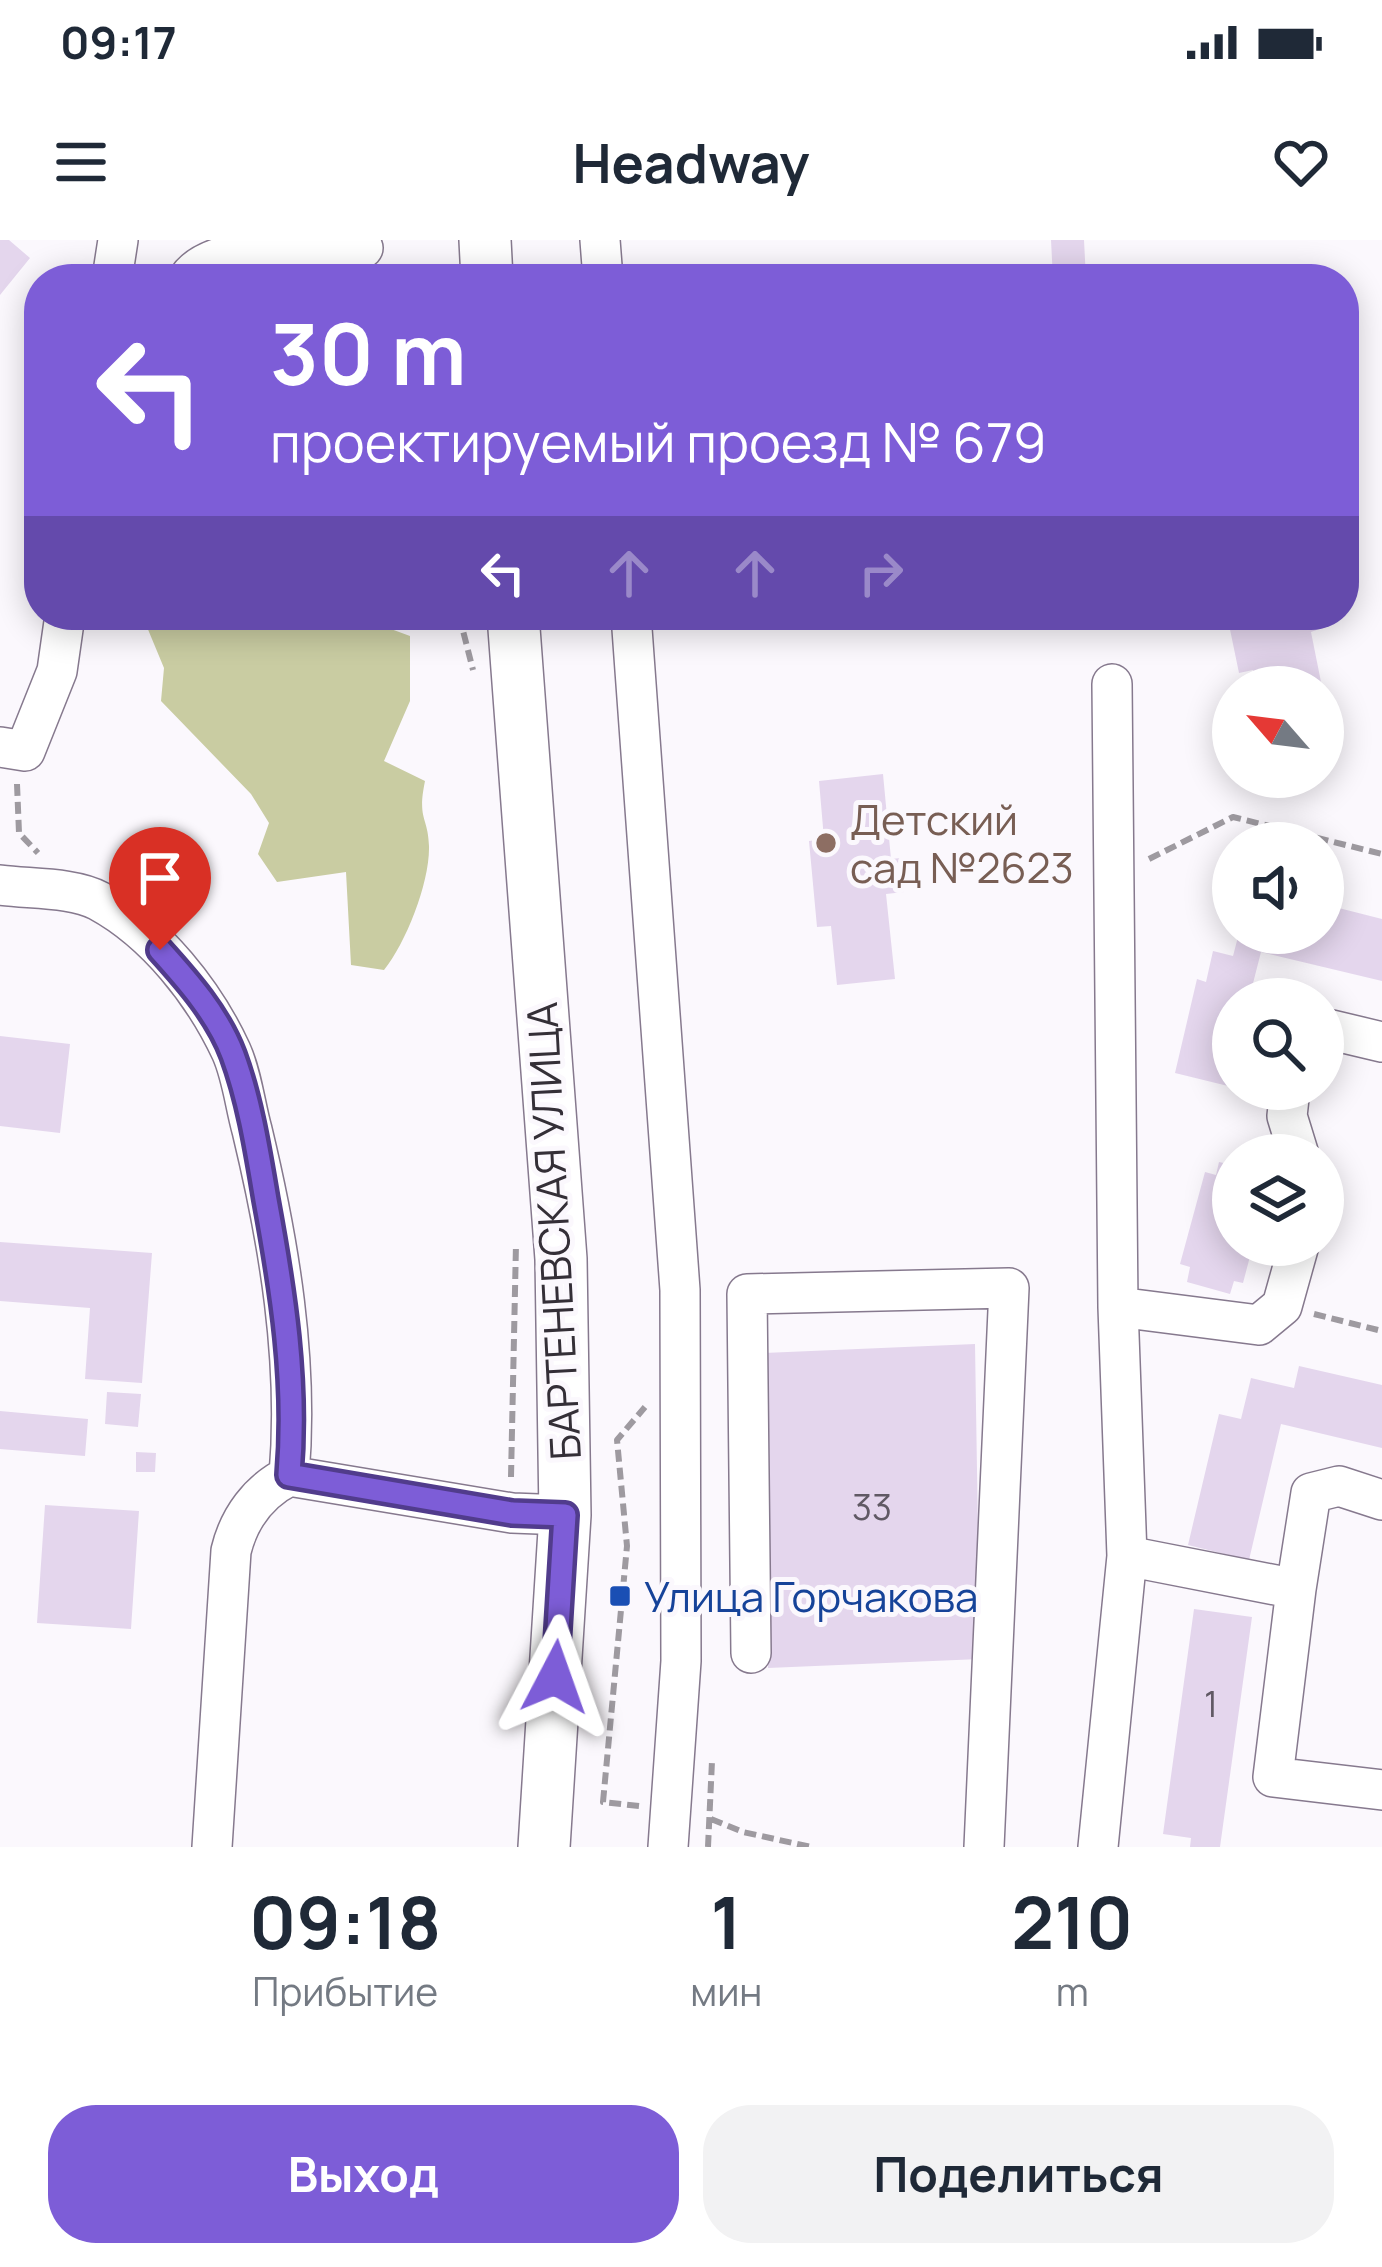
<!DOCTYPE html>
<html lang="ru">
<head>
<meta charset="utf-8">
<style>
  body { margin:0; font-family:Manrope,sans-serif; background:#f2f2f3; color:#1f2937; height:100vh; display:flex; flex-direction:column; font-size:45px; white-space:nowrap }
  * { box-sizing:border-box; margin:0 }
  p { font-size:39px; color:#747a83 }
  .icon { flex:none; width:66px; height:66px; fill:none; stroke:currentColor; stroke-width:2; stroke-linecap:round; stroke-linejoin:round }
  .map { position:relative; height:1607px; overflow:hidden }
  .drawer { display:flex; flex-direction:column; background:#fff; flex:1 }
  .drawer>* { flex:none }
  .guide { position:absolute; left:24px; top:24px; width:1335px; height:366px; border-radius:48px; box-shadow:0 6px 30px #0003; background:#7d5dd7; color:#fff; overflow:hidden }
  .needle { width:78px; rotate:298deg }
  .tools { position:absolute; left:1212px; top:426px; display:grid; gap:24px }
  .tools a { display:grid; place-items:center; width:132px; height:132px; border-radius:50%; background:#fff; box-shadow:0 6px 30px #0003; font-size:60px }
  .pin { position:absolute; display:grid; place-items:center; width:102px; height:102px; color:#fff; margin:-123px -51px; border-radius:50% 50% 50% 0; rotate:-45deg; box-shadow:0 0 12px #0007 }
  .pin .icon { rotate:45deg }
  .me { position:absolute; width:132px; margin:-66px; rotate:4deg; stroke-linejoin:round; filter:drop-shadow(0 0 9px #0008) }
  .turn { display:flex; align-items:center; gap:42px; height:252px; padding:0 48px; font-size:54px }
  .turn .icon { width:156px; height:156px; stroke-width:2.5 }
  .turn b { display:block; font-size:84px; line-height:102px }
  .lanes { display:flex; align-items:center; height:114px; padding:0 48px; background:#0003; justify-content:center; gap:60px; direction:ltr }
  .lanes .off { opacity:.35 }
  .eta { display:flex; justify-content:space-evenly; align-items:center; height:204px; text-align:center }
  .eta b { font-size:72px; font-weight:700; line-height:84px }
  .button { display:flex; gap:24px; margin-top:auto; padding:24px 48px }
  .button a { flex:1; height:138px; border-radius:48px; background:#7d5dd7; color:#fff; font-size:48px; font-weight:700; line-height:138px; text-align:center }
  .button a+a { background:#f2f2f3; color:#1f2937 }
  .status { display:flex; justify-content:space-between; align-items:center; height:84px; padding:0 60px; background:#fff; direction:ltr }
  .status svg { height:33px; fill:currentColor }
  header { display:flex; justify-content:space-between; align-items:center; height:156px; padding:0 48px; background:#fff; font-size:54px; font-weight:700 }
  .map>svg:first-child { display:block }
  .green { fill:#c9cca2 }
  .building { fill:#e4d6ed }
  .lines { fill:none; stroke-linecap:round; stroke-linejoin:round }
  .minor-casing { stroke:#86798e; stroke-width:42 }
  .major-casing { stroke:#86798e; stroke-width:54 }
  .path { stroke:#9e9aa0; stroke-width:6; stroke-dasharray:12 6; stroke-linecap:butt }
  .minor { stroke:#fff; stroke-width:39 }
  .major { stroke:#fff; stroke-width:51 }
  .route-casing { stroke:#513c8c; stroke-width:30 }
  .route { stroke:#7d5dd7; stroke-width:21 }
  .education-dot { fill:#8d6e63; stroke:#fbf8fd; stroke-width:4.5 }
  .transit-dot { fill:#1a4fb4; stroke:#fbf8fd; stroke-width:4.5 }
  .labels { text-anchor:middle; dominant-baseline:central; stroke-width:10; stroke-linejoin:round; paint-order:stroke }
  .number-label { font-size:36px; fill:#605964 }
  .education-label { font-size:42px; fill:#785e54; stroke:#fbf8fd; text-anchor:start }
  .street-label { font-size:42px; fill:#342f37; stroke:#fbf8fd }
  .transit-label { font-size:42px; fill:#164399; stroke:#fbf8fd; text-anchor:start }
</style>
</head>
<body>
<div class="status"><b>09:17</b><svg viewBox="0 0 49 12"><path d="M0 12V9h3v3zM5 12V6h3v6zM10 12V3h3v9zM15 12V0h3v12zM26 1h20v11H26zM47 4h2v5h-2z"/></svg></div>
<header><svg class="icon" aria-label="menu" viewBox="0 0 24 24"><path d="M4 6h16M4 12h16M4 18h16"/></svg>Headway<svg class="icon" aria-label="heart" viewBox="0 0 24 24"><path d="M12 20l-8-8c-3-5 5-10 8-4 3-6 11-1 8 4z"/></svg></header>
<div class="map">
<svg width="1382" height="1607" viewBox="0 0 1382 1607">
  <rect width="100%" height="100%" fill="#fbf8fd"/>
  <path class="green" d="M 142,375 L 371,375 L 380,385 L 410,396 L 410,461 L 384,521 L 425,541 C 417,580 428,576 429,606 C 430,642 406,703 384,730 L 351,725 L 346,632 L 277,642 L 258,614 L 269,583 L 251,554 L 161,461 L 164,428 Z"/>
  <path class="building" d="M 0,0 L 9,0 L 30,18 L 0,55 Z
    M 1051,0 L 1084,0 L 1086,39 L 1053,39 Z
    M 352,24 L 353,39 L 231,39 L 230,35 Z
    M 1227,375 L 1319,375 L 1322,388 L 1311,392 L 1322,447 L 1257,447 L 1253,430 L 1239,433 Z
    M 883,534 L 891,619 L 901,618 L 904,652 L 886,654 L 895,739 L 837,745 L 831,686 L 817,687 L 809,601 L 824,599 L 819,541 Z
    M 1323,664 L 1382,679 L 1382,741 L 1261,712 L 1249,759 L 1233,759 L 1228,846 L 1175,833 L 1197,739 L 1206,742 L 1213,711 L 1233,716 L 1239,693 L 1323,693 Z
    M 0,796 L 70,804 L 60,893 L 0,886 Z
    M 1219,922 L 1233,925 L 1233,1005 L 1253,1005 L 1243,1043 L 1234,1041 L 1230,1054 L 1187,1042 L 1190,1027 L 1180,1024 L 1205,932 L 1216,935 Z
    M 0,1002 L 152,1013 L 142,1143 L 85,1139 L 90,1068 L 0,1061 Z
    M 975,1104 L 980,1419 L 768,1428 L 764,1113 Z
    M 1299,1126 L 1382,1145 L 1382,1208 L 1281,1184 L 1249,1320 L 1188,1305 L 1219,1174 L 1241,1179 L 1251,1138 L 1294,1148 Z
    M 107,1152 L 141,1154 L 138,1187 L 105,1184 Z
    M 0,1171 L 88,1179 L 85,1216 L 0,1209 Z
    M 136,1212 L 156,1213 L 155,1232 L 136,1232 Z
    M 45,1265 L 139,1271 L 131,1389 L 37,1383 Z
    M 1194,1369 L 1252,1377 L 1220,1607 L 1190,1607 L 1191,1598 L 1163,1594 Z"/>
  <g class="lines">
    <g class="minor-casing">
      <path id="minor" d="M 600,0 L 603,39
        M 112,39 L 118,0
        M 188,39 C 212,0 318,9 363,8
        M 631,375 L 680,1050 L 681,1421 L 668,1607
        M 0,507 L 25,511 L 57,431 L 65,375
        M 0,645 C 29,649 74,647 99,661 C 156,692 204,753 231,811 C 242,835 245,865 252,890 C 279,1002 299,1121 289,1236
        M 1323,788 L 1382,802
        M 1290,849 L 1287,876 L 1299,915
        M 1118,1067 L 1259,1085 L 1282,1066 L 1299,1005
        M 1127,1316 L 1296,1349 L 1273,1537 L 1382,1550
        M 1296,1349 L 1311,1253 L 1339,1246 L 1382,1260
        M 751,1413 L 747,1054 L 1009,1048 L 984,1607
        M 212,1607 L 231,1311 C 239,1278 259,1251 289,1236 L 512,1273 L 565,1275
        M 1098,1607 L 1127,1316 L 1118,1067 L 1112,444"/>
    </g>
    <g class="major-casing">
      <path id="major" d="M 485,0 L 487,39
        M 513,375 L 561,1019 L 565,1275 L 544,1607"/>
    </g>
    <path class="path" d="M 459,375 L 473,430
      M 17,544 L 19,593 L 38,613
      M 1149,619 L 1233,577 L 1382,614
      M 1314,1074 L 1382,1091
      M 511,1237 L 516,1004
      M 639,1566 L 603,1562 L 627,1306 L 617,1200 L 645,1167
      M 711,1579 L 743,1592 L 811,1607
      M 708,1607 L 712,1521"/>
    <use href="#minor" class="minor"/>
    <use href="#major" class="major"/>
  </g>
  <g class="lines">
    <g class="route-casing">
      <path id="route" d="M 160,710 C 188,741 218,775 233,815 C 250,861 258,913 266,960 C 283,1052 297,1142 289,1235 L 512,1273 L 565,1275 L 555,1437"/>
    </g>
    <use href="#route" class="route"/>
  </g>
  <circle class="education-dot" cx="826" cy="603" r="12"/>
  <rect class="transit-dot" x="608" y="1344" width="24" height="24" rx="6"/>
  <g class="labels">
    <g class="number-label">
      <text x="872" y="1266">33</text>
      <text x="1211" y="1463">1</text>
    </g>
    <g class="education-label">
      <text x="850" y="579">Детский<tspan x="850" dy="48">сад №2623</tspan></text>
    </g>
    <g class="street-label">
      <text transform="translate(553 991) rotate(-93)">БАРТЕНЕВСКАЯ УЛИЦА</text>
    </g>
    <g class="transit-label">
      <text x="644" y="1356">Улица Горчакова</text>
    </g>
  </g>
</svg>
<div class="tools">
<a><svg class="needle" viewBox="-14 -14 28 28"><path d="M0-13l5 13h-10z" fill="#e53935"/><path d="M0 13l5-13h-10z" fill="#747a83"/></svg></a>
<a><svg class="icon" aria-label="sound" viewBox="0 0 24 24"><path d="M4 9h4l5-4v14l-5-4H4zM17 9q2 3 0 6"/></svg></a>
<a><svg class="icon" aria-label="search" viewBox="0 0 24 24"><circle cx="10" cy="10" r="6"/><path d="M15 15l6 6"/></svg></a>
<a><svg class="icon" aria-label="layers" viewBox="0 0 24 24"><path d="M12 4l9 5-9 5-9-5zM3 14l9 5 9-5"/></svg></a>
</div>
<div class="pin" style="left:160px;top:710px;background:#d93025"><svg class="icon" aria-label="arrive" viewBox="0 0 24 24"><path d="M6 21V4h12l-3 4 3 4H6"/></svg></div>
<svg class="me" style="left:555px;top:1437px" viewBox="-20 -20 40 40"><path d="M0-17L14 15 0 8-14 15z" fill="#7d5dd7" stroke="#fff" stroke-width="4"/></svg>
<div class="guide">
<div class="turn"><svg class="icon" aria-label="left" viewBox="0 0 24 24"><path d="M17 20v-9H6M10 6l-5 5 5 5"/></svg><div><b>30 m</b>проектируемый проезд № 679</div></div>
<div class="lanes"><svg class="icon" aria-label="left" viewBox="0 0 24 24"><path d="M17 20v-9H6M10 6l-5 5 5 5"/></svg><svg class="icon off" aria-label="ahead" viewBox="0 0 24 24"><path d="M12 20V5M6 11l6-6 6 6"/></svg><svg class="icon off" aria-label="ahead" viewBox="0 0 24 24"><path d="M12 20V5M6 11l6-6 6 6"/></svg><svg class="icon off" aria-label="right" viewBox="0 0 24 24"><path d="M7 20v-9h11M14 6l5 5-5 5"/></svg></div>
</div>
</div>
<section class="drawer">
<div class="eta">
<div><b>09:18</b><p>Прибытие</p></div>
<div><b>1</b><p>мин</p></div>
<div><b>210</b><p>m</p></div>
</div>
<div class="button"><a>Выход</a><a>Поделиться</a></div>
</section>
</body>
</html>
